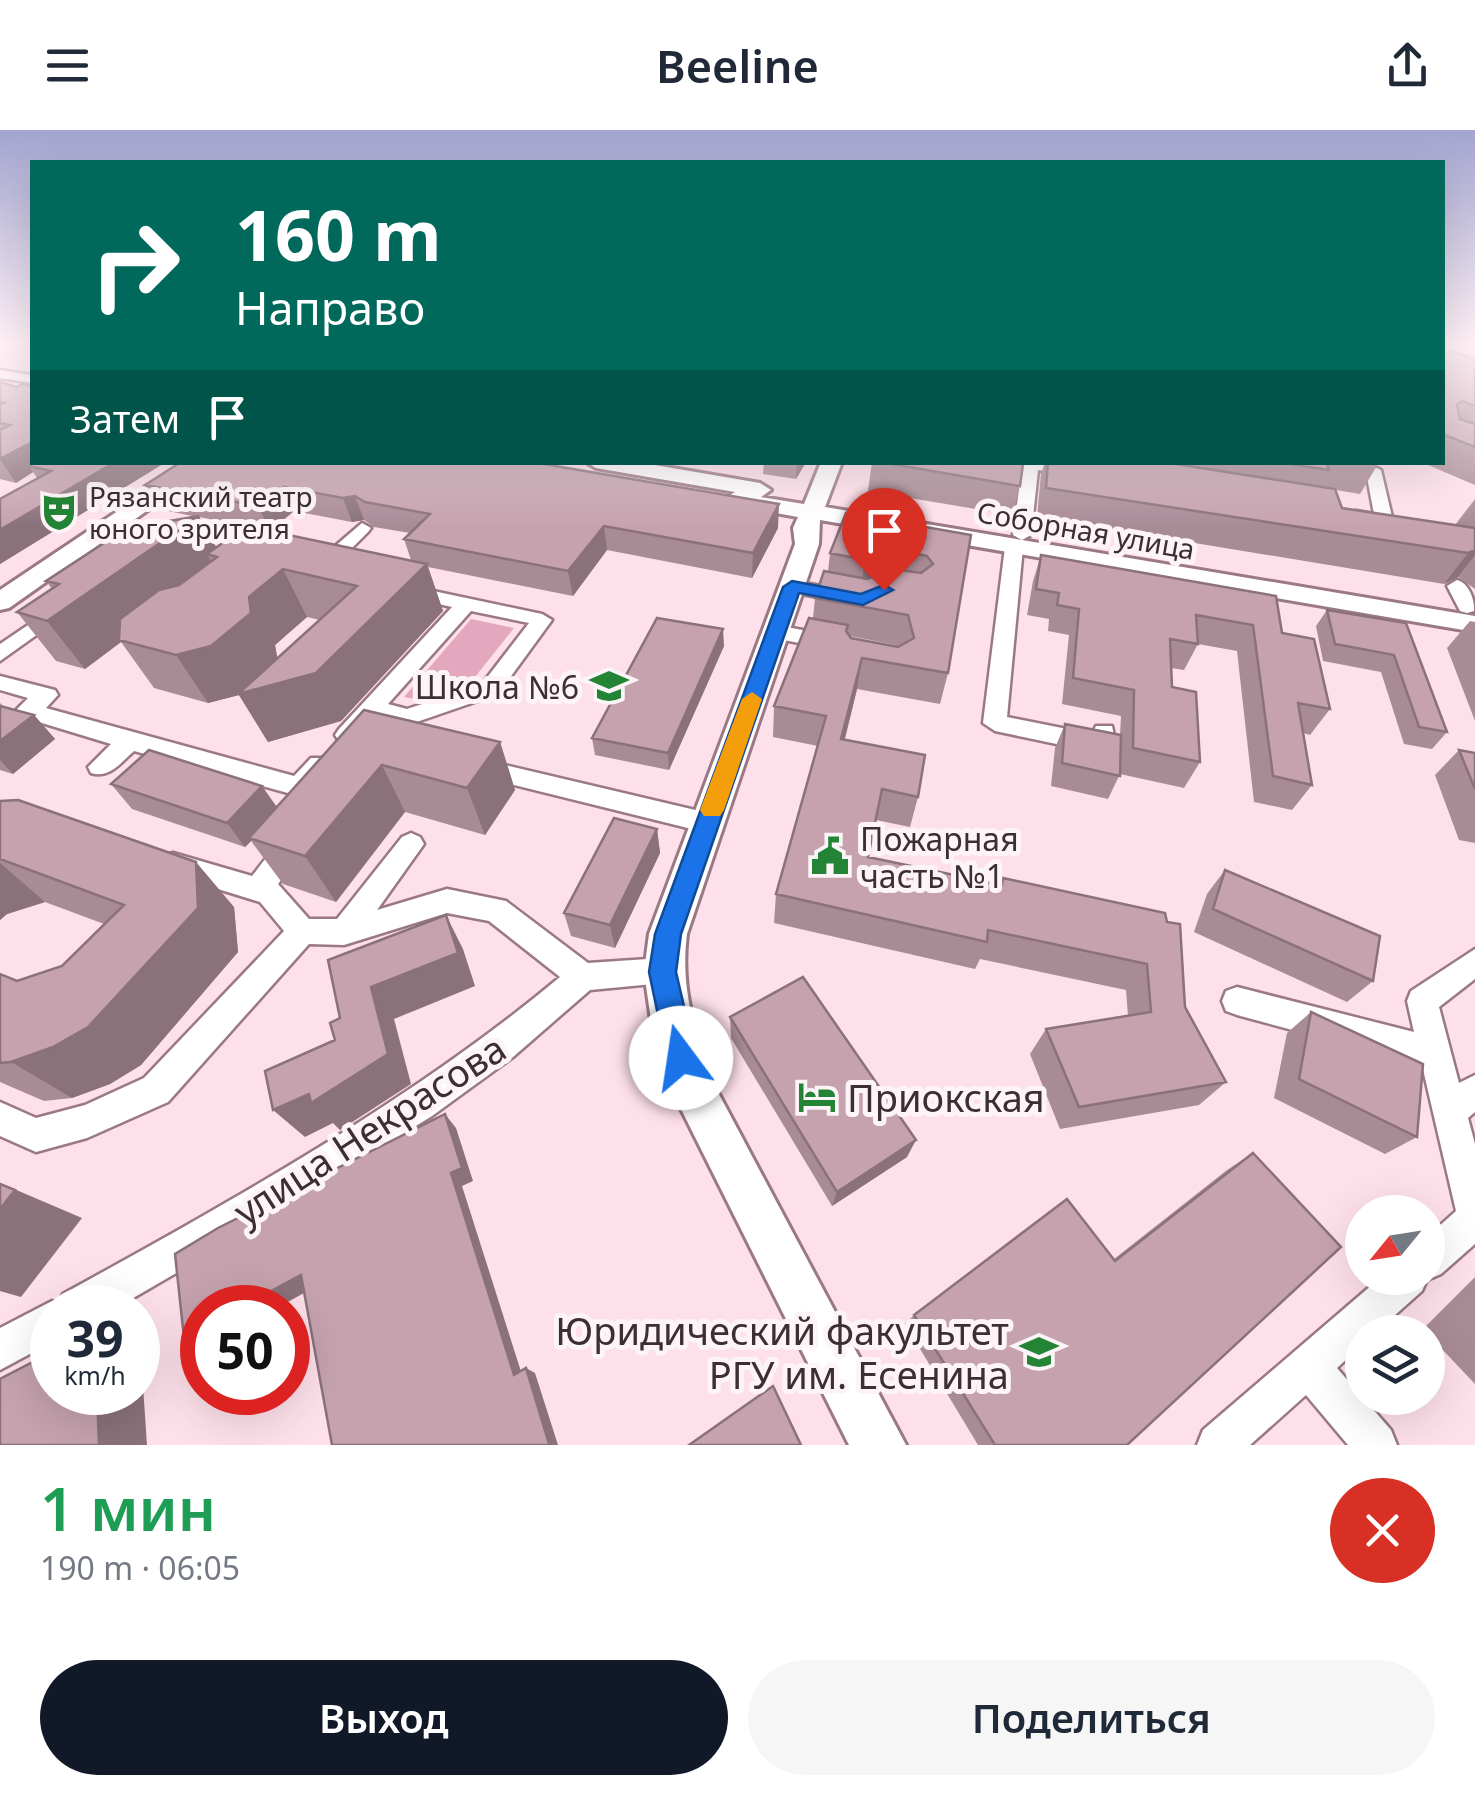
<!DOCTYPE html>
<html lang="ru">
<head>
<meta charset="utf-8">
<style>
  body { margin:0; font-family:"Noto Sans",sans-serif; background:#f6f6f7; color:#1f2937; height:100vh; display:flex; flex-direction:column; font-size:38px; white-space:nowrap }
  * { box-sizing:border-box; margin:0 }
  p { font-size:32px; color:#747a83 }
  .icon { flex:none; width:55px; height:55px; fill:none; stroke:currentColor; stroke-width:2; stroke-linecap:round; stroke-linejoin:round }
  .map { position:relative; height:1315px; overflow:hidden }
  .drawer { display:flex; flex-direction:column; background:#fff; flex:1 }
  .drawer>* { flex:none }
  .banner { position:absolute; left:30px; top:30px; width:1415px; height:305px; border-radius:0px; box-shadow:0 10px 40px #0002; background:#00695c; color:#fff; overflow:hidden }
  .needle { width:65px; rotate:240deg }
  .fabs { position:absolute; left:1345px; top:1065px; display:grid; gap:20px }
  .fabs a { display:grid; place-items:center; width:100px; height:100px; border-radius:50%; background:#fff; box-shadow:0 10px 40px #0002; font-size:50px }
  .speed { position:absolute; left:30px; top:1155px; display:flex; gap:20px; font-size:50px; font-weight:700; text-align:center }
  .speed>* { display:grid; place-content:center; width:130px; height:130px; border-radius:50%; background:#fff; box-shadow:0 10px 40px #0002; line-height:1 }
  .speed small { font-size:25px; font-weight:400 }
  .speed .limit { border:15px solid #d22; background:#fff; color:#111 }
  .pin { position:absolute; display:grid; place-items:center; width:85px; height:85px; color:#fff; margin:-102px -42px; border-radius:50% 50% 50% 0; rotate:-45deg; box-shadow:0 0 10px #0007 }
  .pin .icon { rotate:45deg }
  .me { position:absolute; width:110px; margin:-55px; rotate:346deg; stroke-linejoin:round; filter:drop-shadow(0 0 8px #0008) }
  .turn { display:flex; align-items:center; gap:35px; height:210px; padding:0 40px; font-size:45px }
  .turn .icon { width:130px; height:130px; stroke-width:2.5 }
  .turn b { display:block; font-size:70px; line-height:85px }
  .then { display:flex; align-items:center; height:95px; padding:0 40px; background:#0003; gap:20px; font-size:38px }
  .round { display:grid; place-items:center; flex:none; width:105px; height:105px; border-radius:52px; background:#f6f6f7 }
  .head { display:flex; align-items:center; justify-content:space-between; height:170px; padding:0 40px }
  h1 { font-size:60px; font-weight:600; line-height:75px; color:#1e9e55 }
  .action { display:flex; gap:20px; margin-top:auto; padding:20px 40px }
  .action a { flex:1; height:115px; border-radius:60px; background:#111827; color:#fff; font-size:40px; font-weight:600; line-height:115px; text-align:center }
  .action a+a { background:#f6f6f7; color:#1f2937 }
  header { display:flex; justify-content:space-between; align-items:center; height:130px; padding:0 40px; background:#fff; font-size:45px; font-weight:600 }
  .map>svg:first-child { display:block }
  .green { fill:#e3a8bd }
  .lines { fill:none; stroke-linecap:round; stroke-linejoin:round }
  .minor-casing { stroke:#9a7984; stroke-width:5 }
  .major-casing { stroke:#9a7984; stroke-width:6 }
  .minor { fill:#fff; fill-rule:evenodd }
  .major { fill:#fff; fill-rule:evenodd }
  .wall { fill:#a98b96; fill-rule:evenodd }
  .shaded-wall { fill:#8a717a }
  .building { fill:#c5a2ae; stroke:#8a717a; stroke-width:2.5 }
  .route { fill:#1a73e8; stroke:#114b97; stroke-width:2.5 }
  .slow { fill:#f59e0b }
  .labels { text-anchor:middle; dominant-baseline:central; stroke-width:10; stroke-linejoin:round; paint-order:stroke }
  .far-poi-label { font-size:28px; fill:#3c2e33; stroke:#fcf4f7; text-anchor:start }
  .far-street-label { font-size:28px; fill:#3c2e33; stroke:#fcf4f7 }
  .poi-label { font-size:32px; fill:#3c2e33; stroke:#fcf4f7; text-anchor:end }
  .near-poi-label { font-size:38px; fill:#3c2e33; stroke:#fcf4f7; text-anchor:start }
  .near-street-label { font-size:38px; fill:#3c2e33; stroke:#fcf4f7 }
</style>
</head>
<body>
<header><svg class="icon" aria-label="menu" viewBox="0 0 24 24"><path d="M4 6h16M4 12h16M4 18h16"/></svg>Beeline<svg class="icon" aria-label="share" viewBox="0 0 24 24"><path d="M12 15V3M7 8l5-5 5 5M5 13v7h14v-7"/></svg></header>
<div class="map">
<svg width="1475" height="1315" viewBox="0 0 1475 1315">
  <rect width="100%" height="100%" fill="#fee0ea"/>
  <path class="green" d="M 471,489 L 514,498 L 471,552 L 415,569 L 404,567 Z"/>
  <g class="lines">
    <g class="minor-casing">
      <path id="minor" d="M 0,240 L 32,245 L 32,253 L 0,248 Z
        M 1013,332 L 1050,332 L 1082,342 L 1074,347 L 1038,340 L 1031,405 L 1022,410 L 1013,405 L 1022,337 Z
        M 1342,332 L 1364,332 L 1381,340 L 1393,391 L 1390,395 L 1350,390 L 1347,386 L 1356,381 L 1374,384 L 1367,347 Z
        M 362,393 L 371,398 L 368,402 L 326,444 L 312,444 L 312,436 Z
        M 1014,411 L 1023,417 L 1007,587 L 1092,604 L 1096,596 L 1112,596 L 1116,615 L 1112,621 L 1104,624 L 995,601 L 983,593 L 1005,417 Z
        M 1457,450 C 1469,453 1475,470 1474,481 L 1467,483 L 1460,481 L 1447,456 Z
        M 792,451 L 851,461 L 861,467 L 851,473 L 785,461 L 782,457 Z
        M 405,455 L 542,484 L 552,490 L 498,564 L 408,595 L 377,587 L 355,611 L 339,611 L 335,605 L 339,599 L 452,477 L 398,465 L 395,461 ZM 471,481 L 529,493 L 482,554 L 407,579 L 388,574 Z
        M 59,474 L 69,480 L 66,484 L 0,531 L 0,514 Z
        M 776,495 L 834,506 L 845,513 L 834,520 L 769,507 L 766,502 L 769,497 Z
        M 0,546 L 55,560 L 58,565 L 46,578 L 294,646 L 311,628 L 329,628 L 332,634 L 308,664 L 299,666 L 134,621 C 121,632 110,649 91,643 L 88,637 L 111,614 L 19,586 L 16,580 L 28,568 L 0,560 Z
        M 479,629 L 708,683 L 717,686 L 721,693 L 717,700 L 708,703 L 470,644 L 467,638 L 470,632 Z
        M 411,703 L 420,707 L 424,714 L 377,780 L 447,759 L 506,771 L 588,833 L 663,828 L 674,832 L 678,842 L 674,852 L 590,860 L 513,927 L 432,986 L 202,1128 L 116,1178 L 52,1178 L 52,1212 L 0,1240 L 0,1198 L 52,1171 L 59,1174 L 63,1164 C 235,1069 409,973 560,847 L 489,791 L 447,783 L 344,815 L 309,814 L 168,972 L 87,1008 L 36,1022 L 0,1006 L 0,972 L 36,988 L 85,975 L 144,948 L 284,801 L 260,772 L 163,742 L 159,734 L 163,726 L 173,723 L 252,746 C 265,731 281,701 303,708 L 307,716 L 278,754 L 309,789 L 337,789 L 402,707 Z
        M 1475,819 L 1475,849 L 1439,877 L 1459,953 L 1475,945 L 1475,982 L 1468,988 L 1475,1014 L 1475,1114 L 1441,1144 L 1427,1150 L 1422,1161 L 1376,1202 L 1362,1202 L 1362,1215 L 1337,1238 L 1391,1300 L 1397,1315 L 1348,1315 L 1306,1265 L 1250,1315 L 1197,1315 L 1203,1300 L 1380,1148 L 1428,1148 L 1428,1106 L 1456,1081 L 1422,935 L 1237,885 L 1226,881 L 1222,871 L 1226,861 L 1237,857 L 1414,902 L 1407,871 L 1411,861 Z"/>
    </g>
    <g class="major-casing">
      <path id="major" d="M 191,332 L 216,332 L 9,478 L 0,480 L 0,460 Z
        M 586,332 L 637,332 L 760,353 L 771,360 L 761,367 L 804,374 L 821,332 L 842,332 L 825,377 L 1475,486 L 1475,502 L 820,390 L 819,414 L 687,804 C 680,861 695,900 713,953 L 906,1315 L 849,1315 L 673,963 L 651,890 L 644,842 L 649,804 L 795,414 L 793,398 L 798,387 L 727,374 L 724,369 L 735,362 L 596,338 Z"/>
    </g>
    <use href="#minor" class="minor"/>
    <use href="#major" class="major"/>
  </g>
  <path class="wall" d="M 1465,212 L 1475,212 L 1475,222 Z
    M 1442,218 L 1475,229 L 1475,355 L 1421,332 L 1442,332 Z
    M 0,252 L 32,332 L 166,332 L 0,434 L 0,369 L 38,349 L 33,342 L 16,353 L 0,349 Z
    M 181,332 L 778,398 L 752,448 L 607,420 L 573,466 L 428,437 L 443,481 L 341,591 L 268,612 L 239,565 L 208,573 L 154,558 L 121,512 L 85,539 L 56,531 L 17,482 L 52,459 L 46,451 L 197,387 L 159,379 L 145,355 ZM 294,381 L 352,392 L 364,390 L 374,397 L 410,403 L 404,409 L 411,430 L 270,401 ZM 199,387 L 246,396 L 216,418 ZM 307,487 L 320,490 L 277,528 L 275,515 Z
    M 764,332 L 806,332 L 796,349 L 763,344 Z
    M 872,332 L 1011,332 L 1020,356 L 1012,385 L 868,361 Z
    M 1045,332 L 1377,332 L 1378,334 L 1360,364 L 1336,360 L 1342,378 L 1455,395 L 1475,369 L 1475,459 L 1458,447 L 1444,454 L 1037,387 L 1041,344 Z
    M 971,405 L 948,543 L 940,574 L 857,559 L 845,609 L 918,667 L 910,697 L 876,690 L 868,727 L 1000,755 L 1003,748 L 1165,783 L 1185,877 L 1226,952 L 1199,975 L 1060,999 L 1030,924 L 1046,899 L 1128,886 L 1126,860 L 980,829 L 975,839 L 774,793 L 776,764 L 818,616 L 773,607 L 774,576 L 813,488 L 815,468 L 828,442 L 830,423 ZM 850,506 L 900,516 L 851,508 Z
    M 1041,425 L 1282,503 L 1330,579 L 1310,605 L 1303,603 L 1312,655 L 1292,680 L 1254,672 L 1237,521 L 1198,514 L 1184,540 L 1171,538 L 1172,557 L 1200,632 L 1184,658 L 1120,644 L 1108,669 L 1051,656 L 1055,618 L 1065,594 L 1120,605 L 1121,586 L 1062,574 L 1069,505 L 1048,501 L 1049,489 L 1027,485 L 1033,451 Z
    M 1327,480 L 1406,493 L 1447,602 L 1432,619 L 1404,614 L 1381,542 L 1323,531 L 1316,496 Z
    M 1470,491 L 1475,492 L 1475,591 L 1447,518 Z
    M 724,516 L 669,640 L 595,625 L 592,608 Z
    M 0,573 L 3,576 L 34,585 L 55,609 L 13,644 L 0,640 Z
    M 364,580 L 500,612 L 515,660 L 485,705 L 405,682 L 336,772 L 283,754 L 251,711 L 245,717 L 132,679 L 111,654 L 277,677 Z
    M 1459,620 L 1475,623 L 1475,713 L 1459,710 L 1435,645 Z
    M 0,671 L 234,777 L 238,822 L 141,935 L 110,954 L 72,968 L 44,971 L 0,952 L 0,844 L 17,851 L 62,836 L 104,794 L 45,772 L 7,784 L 0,790 Z
    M 657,699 L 660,723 L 615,818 L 571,806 L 564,783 Z
    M 1225,740 L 1373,851 L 1347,872 L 1194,802 L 1207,764 Z
    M 1311,882 L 1417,1007 L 1385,1024 L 1274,968 L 1287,903 Z
    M 730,887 L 907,1027 L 832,1076 L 731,908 Z
    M 1253,1023 L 1127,1315 L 978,1315 L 905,1194 L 914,1185 L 1114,1129 L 1227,1040 Z
    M 1475,1147 L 1475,1254 L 1423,1199 Z"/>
  <path class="shaded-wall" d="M 32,312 L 32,332 L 51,332 L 29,336 L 33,342 L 16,353 L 0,329 Z
    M 115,332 L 166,332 L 0,434 L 0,400 Z
    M 797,332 L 806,332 L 796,349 Z
    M 284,357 L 294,381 L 270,401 L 258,376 Z
    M 355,366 L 364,390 L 352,392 L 343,368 Z
    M 779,374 L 778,398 L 752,448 L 753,423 Z
    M 199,386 L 225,433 L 217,427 L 207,424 L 216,440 L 119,510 L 121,512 L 85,539 L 47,491 Z
    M 604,396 L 607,420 L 573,466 L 568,441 Z
    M 891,420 L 886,450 L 861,460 L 865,430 Z
    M 1475,420 L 1475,425 L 1458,447 L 1444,454 L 1468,423 Z
    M 427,434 L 443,481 L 341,591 L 268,612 L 239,565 L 208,573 L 176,525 L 283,439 L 307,487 L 275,515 L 278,531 Z
    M 723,499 L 724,516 L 669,640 L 668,623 Z
    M 862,528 L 857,559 L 837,639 L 841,609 Z
    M 34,585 L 55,609 L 13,644 L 0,630 L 0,611 Z
    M 500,612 L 515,660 L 485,705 L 467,658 Z
    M 382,635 L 405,682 L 336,772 L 305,726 Z
    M 262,656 L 279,680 L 249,708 L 251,711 L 245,717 L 227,693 Z
    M 657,699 L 660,723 L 615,818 L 610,795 Z
    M 196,732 L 234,777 L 238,822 L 141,935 L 110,954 L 72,968 L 11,932 Z
    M 0,733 L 45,772 L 7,784 L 0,790 Z
    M 446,785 L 463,819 L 475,856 L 394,889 L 411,954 L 340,1000 L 333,993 L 305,1007 L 273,980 L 388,924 L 371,857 Z
    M 445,984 L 456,998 L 473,1051 L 462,1056 L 524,1251 L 514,1245 L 451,1043 Z
    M 916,1010 L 907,1027 L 832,1076 L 837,1062 Z
    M 0,1053 L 82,1088 L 21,1167 L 0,1161 Z
    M 301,1145 L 320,1154 L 277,1178 L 240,1178 Z
    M 202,1198 L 202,1213 L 184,1208 Z
    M 138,1211 L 140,1212 L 147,1315 L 99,1315 L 97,1262 L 138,1262 Z
    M 526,1238 L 535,1243 L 558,1315 L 547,1315 Z"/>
  <path class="building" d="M 1442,218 L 1475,229 L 1475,276 L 1462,271 L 1457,275 L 1460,289 L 1475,294 L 1475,317 L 1442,304 Z
    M 0,252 L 17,257 L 22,254 L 32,256 L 32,312 L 0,329 L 0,300 L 10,295 L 0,293 L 0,275 L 4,273 L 0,272 Z
    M 36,332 L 115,332 L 0,400 L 0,369 L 51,341 L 29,336 Z
    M 181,332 L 532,332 L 779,374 L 753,423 L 604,396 L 568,441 L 404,409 L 430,384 L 365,372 L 355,366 L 343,368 L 284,357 L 258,376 L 145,355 Z
    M 880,332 L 1011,332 L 1023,334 L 1020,356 Z
    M 1048,332 L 1163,332 L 1335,359 L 1342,378 L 1475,398 L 1475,420 L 1468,423 L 1046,358 Z
    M 1277,332 L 1326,332 L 1329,340 Z
    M 846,383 L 971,405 L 948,543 L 862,528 L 841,609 L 925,625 L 918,667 L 882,659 L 868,727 L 1002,755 L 1003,748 L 1165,783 L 1167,792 L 1180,794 L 1185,877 L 1226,952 L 1079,977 L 1046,899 L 1151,882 L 1147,834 L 988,800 L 987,812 L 776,764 L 826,586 L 774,576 L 809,488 L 848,495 L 846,501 L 851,508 L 898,517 L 914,508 L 908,485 L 815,468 L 824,441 L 867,449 L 893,439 L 921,443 L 933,434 L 927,426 L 891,420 L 865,430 L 830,423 Z
    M 199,386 L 47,491 L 17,482 L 59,454 L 46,451 L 127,398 Z
    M 246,396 L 427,434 L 316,543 L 238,564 L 357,456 L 283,439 L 249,467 L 251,483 L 211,516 L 176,525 L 119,510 L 120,489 L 159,460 L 179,455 L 217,427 L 207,424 Z
    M 1041,425 L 1276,466 L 1282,503 L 1314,509 L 1330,579 L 1298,573 L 1312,655 L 1273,646 L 1253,495 L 1196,485 L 1198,514 L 1170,509 L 1172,557 L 1196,562 L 1200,632 L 1133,618 L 1134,560 L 1073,548 L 1079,479 L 1057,475 L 1059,463 L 1036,459 Z
    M 1327,480 L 1406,493 L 1447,602 L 1419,597 L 1394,525 L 1335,514 Z
    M 657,488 L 723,499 L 668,623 L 592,608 Z
    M 0,576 L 34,585 L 0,611 Z
    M 364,580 L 500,612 L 467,658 L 382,635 L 305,726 L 249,708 Z
    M 1065,594 L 1121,605 L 1120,646 L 1062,633 Z
    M 149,620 L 262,656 L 227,693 L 111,654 Z
    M 1459,620 L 1475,623 L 1475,659 Z
    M 18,670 L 196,732 L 198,778 L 88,897 L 53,917 L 11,932 L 0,933 L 0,844 L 17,851 L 62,836 L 124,775 L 0,729 L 0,671 Z
    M 614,688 L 657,699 L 610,795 L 564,783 Z
    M 1225,740 L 1380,806 L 1373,851 L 1213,779 Z
    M 446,785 L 458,823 L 371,857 L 388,924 L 311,973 L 309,964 L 273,980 L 265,941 L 335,910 L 330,893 L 340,888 L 328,830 Z
    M 803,847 L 916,1010 L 837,1062 L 730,887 Z
    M 1311,882 L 1423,934 L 1417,1007 L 1299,949 Z
    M 445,984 L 462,1038 L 451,1043 L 514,1245 L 526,1238 L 549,1314 L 547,1315 L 332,1315 L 301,1145 L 240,1178 L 202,1178 L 202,1198 L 184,1208 L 175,1124 L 218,1098 Z
    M 1253,1023 L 1341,1117 L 1127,1315 L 995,1315 L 914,1185 L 1067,1069 L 1115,1131 Z
    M 0,1054 L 15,1060 L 0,1079 Z
    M 52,1222 L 52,1262 L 97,1262 L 99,1315 L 0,1315 L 0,1249 Z
    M 773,1256 L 801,1315 L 689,1315 Z"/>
  <linearGradient id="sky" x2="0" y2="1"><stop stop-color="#a3a4d0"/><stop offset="0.54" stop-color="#fff1f6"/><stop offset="1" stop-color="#fff1f6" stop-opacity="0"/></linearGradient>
  <rect width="1475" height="396" fill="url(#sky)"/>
  <path class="route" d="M 792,451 L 861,464 L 884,455 L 893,460 L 863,475 L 799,463 L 681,804 L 676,842 L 696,928 L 692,938 L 681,942 L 671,938 L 667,928 L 649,842 L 655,804 L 783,457 Z"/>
  <path class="slow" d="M 752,562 L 762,569 L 724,680 L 720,686 L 704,686 L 700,680 L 742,569 Z"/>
  <defs>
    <g id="theatre-bare" transform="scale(3)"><path d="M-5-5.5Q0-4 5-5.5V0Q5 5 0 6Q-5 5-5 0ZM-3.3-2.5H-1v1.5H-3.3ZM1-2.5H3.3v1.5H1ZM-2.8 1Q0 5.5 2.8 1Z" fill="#248436" stroke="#fcf4f7" stroke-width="2.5" paint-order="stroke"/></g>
    <g id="school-bare" transform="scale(3)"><path d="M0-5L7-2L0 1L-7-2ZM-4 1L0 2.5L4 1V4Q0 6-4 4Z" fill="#248436" stroke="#fcf4f7" stroke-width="2.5" paint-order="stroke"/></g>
    <g id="civic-bare" transform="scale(3)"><path d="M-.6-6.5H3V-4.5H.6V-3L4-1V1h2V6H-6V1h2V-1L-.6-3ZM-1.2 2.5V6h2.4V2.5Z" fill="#248436" stroke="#fcf4f7" stroke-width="2.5" paint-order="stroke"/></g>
    <g id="hotel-bare" transform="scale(3)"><path d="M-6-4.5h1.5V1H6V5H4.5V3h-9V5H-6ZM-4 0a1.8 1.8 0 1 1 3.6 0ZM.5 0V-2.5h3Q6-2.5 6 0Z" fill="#248436" stroke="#fcf4f7" stroke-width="2.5" paint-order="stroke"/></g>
    <g id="university-bare" transform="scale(3)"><path d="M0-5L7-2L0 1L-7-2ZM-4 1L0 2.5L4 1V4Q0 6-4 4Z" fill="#248436" stroke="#fcf4f7" stroke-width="2.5" paint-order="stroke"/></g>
  </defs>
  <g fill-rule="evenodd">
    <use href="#theatre-bare" x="59" y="382"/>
    <use href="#school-bare" x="609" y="556"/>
    <use href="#civic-bare" x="830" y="726"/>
    <use href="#hotel-bare" x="817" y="967"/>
    <use href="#university-bare" x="1039" y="1222"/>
  </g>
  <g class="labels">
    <g class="far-poi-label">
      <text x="89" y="366">Рязанский театр<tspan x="89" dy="32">юного зрителя</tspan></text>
    </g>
    <g class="far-street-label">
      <text transform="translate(1086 400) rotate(10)">Соборная улица</text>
    </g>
    <g class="poi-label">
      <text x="579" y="556">Школа №6</text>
      <text x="860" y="708" text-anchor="start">Пожарная<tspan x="860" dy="37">часть №1</tspan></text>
    </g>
    <g class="near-poi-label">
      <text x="847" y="967">Приокская</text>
      <text x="1009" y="1200" text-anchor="end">Юридический факультет<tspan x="1009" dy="44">РГУ им. Есенина</tspan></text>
    </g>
    <g class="near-street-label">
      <text transform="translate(369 999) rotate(-33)">улица Некрасова</text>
    </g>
  </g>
</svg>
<div class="fabs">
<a><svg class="needle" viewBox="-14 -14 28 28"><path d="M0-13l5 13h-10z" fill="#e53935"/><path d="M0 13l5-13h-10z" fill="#747a83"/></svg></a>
<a><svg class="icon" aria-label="layers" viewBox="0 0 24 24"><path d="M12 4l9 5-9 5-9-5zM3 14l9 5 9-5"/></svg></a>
</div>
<div class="speed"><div>39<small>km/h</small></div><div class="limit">50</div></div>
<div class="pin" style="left:884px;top:460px;background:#d93025"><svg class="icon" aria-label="arrive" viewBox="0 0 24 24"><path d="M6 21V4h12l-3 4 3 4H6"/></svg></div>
<svg class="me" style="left:681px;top:928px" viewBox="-20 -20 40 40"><circle r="19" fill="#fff"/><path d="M0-13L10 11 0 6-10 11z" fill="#1a73e8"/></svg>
<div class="banner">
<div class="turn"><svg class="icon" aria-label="right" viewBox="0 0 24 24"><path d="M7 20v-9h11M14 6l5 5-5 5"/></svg><div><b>160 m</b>Направо</div></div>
<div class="then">Затем<svg class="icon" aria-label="arrive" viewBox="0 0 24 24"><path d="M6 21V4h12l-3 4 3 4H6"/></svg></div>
</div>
</div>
<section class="drawer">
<div class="head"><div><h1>1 мин</h1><p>190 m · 06:05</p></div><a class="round" style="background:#d93025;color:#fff"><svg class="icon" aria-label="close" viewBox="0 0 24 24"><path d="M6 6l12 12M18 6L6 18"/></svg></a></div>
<div class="action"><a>Выход</a><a>Поделиться</a></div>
</section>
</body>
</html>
